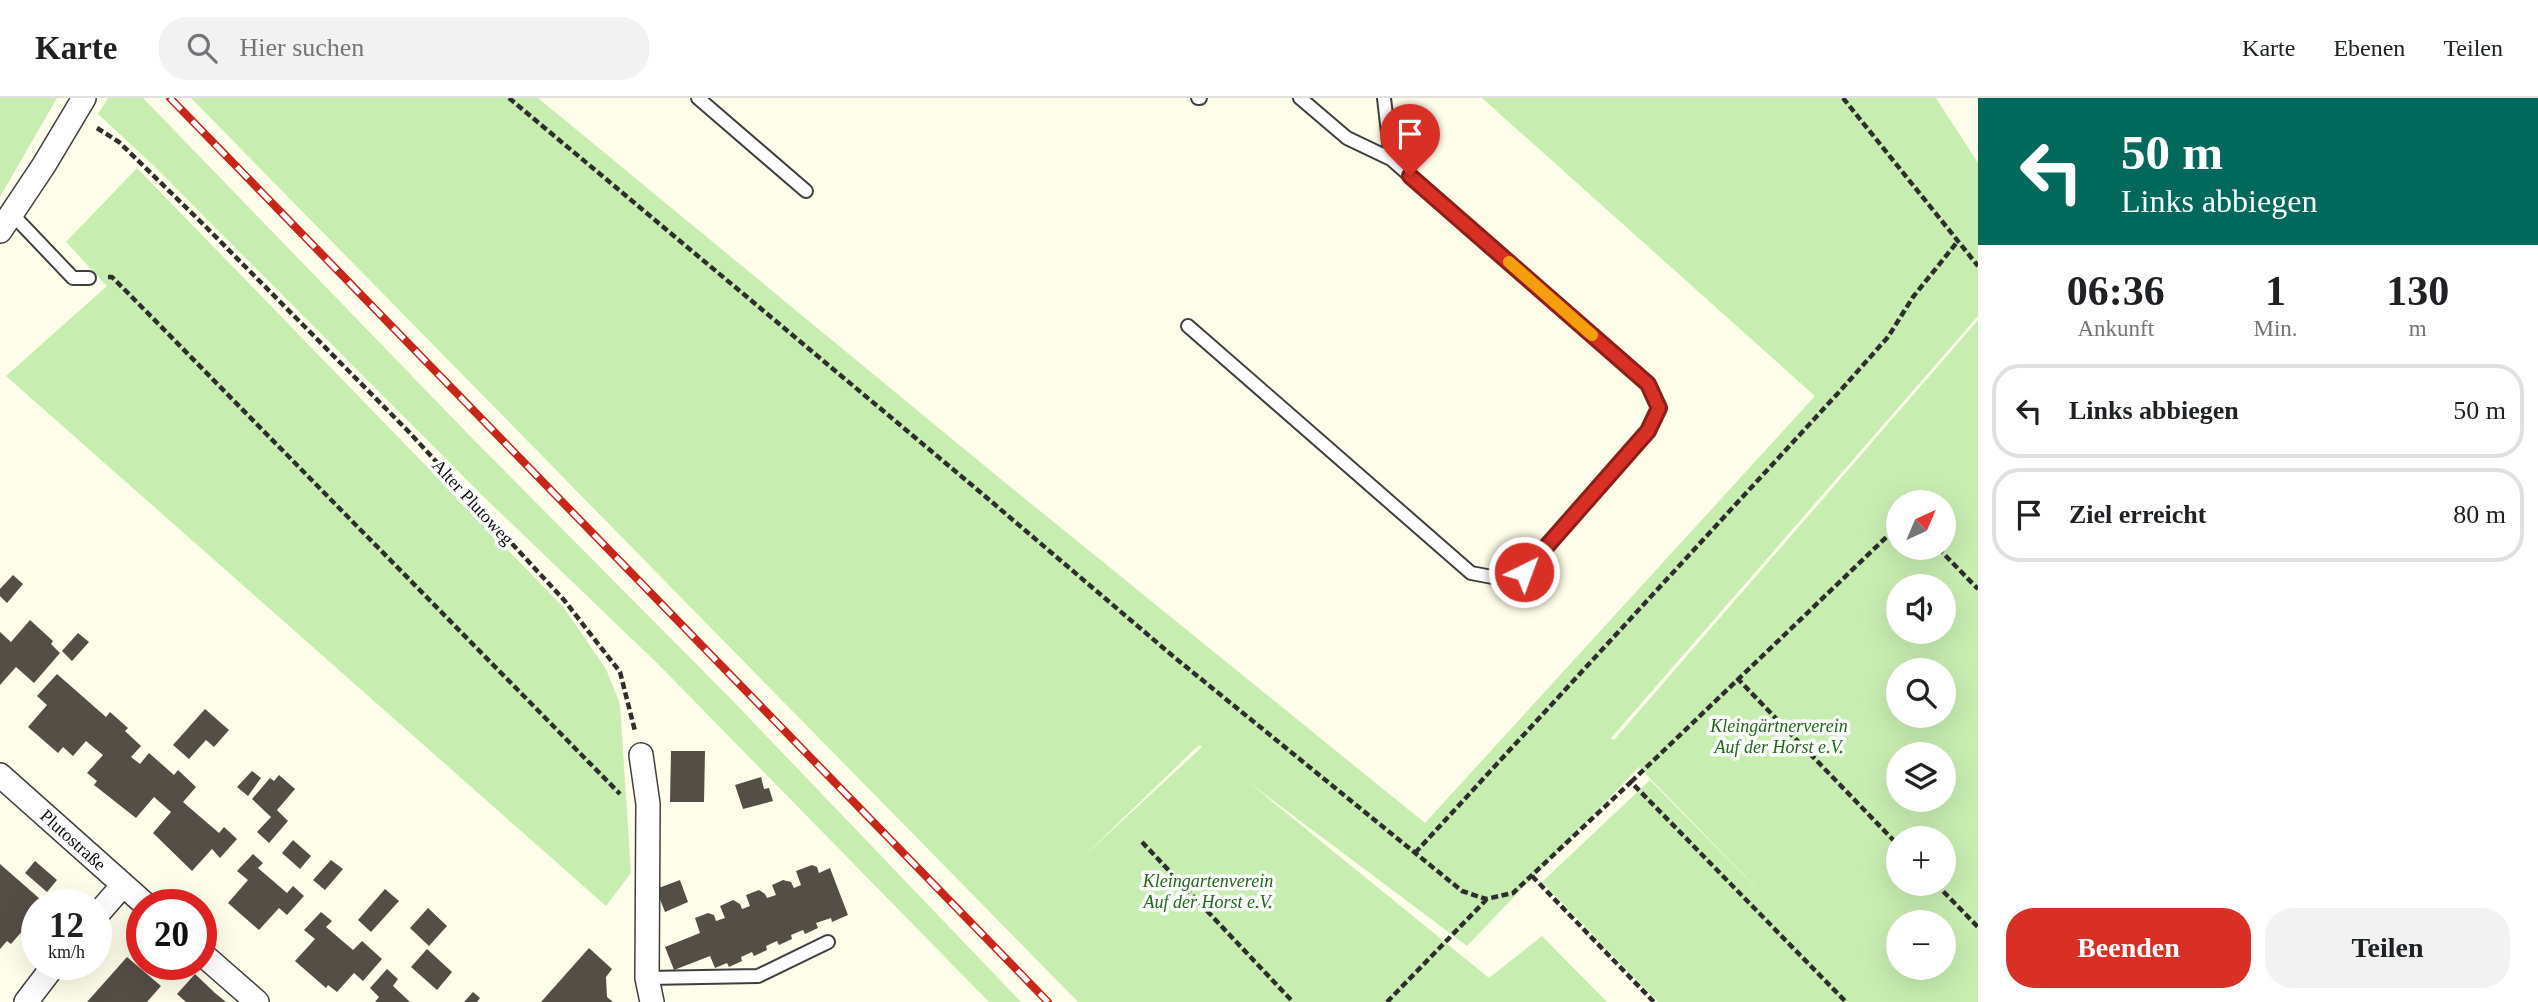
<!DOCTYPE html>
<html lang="de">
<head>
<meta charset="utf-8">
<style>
  body { margin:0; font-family:Georgia,serif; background:#f2f2f2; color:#202124; height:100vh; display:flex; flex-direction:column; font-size:26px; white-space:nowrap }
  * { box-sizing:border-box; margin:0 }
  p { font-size:23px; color:#757577 }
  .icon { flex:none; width:38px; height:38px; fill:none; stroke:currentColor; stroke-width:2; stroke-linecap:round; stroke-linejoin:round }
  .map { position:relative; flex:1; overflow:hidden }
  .drawer { display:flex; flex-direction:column; background:#fff; width:560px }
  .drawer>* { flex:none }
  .banner { background:#00695c; color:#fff; overflow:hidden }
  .needle { width:46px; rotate:44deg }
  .buttons { position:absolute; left:1886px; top:392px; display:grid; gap:14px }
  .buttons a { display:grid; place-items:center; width:70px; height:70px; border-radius:50%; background:#fff; box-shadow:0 7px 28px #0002; font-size:35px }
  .speed { position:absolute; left:21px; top:791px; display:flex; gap:14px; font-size:35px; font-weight:700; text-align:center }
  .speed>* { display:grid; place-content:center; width:91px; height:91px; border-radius:50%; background:#fff; box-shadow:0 7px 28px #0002; line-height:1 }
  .speed small { font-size:18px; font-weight:400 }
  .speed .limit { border:10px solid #d22; background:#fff; color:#111 }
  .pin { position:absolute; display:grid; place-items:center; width:60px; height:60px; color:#fff; margin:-72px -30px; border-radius:50% 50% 50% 0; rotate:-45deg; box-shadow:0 0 7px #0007 }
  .pin .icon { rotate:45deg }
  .me { position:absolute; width:77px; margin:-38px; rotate:42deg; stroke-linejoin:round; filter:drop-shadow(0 0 5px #0008) }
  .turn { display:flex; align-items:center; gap:24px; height:147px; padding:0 28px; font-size:32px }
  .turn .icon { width:91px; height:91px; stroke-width:2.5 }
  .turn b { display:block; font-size:49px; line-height:60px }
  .eta { display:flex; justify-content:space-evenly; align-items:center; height:119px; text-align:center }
  .eta b { font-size:42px; font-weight:700; line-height:49px }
  .button { display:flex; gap:14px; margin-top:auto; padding:14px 28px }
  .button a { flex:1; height:80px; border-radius:28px; background:#d93025; color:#fff; font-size:28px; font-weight:700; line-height:80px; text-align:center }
  .button a+a { background:#f2f2f2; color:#202124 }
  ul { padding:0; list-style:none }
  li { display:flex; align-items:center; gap:21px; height:94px; margin:0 14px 10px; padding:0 14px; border:4px solid #e0e0e0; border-radius:28px }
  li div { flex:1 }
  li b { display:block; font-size:26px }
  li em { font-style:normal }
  header { display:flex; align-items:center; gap:42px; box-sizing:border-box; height:98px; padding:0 35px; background:#fff; border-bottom:2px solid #e0e0e0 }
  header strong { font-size:33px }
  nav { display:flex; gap:38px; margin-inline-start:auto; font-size:24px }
  .search { width:490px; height:63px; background:#f2f2f2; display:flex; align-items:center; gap:18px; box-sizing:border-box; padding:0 24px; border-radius:28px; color:#757577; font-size:26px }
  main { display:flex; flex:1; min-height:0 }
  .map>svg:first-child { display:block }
  .green { fill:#c8edb1; fill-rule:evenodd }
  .building { fill:#554e47 }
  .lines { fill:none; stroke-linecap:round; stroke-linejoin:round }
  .lane-casing { stroke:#3f3f3f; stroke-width:16 }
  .street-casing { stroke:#3f3f3f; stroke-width:26 }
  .path { stroke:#2e2e2e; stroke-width:4.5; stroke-dasharray:7 3.5; stroke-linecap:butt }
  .lane { stroke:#fff; stroke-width:12 }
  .street { stroke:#fff; stroke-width:23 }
  .rail-casing { stroke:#c72618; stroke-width:8 }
  .rail { stroke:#fff; stroke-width:5; stroke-dasharray:16; stroke-linecap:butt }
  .route-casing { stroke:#8d1f18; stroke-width:18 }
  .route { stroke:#d93025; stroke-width:12 }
  .slow { stroke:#f59e0b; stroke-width:12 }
  .labels { text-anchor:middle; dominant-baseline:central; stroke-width:7; stroke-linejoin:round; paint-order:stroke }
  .street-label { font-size:18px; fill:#0c0c0c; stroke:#fff }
  .park-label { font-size:18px; font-style:italic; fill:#1e6817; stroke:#fff }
</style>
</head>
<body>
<header>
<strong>Karte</strong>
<div class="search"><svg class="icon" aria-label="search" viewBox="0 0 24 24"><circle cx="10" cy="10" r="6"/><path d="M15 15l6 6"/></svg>Hier suchen</div>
<nav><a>Karte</a><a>Ebenen</a><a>Teilen</a></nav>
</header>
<main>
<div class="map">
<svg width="1978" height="904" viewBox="0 0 1978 904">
  <rect width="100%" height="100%" fill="#fffeea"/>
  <path class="green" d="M 0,0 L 57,0 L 0,99 Z
    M 108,0 L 143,0 L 471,339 L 730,600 L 1021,904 L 989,904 L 659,567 L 486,401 L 152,66 L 98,16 Z
    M 191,0 L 538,0 L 997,378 L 1425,725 L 1815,298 L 1482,0 L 1936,0 L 1978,65 L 1978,218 L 1611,640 L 1614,642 L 1978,222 L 1978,904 L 1658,904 L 1542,784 L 1650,682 L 1780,814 L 1639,669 L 1467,848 L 1247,683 L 1489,880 L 1542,838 L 1607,904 L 1078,904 ZM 1944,404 L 1944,450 L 1899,450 L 1899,404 ZM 1944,488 L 1944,534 L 1899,534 L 1899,488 ZM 1944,572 L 1944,618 L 1899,618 L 1899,572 ZM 1199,647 L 1202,649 L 1081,761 ZM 1944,656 L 1944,702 L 1899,702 L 1899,656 ZM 1944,740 L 1944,786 L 1899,786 L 1899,740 ZM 1899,824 L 1944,824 L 1944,870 L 1899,870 Z
    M 137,70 L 564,510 L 606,571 L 620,606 L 631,775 L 606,808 L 6,278 L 107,188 L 66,144 Z"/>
  <path class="building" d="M 13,477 L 23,486 L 7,505 L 0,498 L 0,491 Z
    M 30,522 L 53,543 L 51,546 L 60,555 L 34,585 L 16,569 L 0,587 L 0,534 L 11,544 Z
    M 78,535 L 89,544 L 72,563 L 62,553 Z
    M 57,576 L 106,619 L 110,614 L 128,630 L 125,633 L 141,648 L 131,659 L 140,666 L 149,655 L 174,677 L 178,672 L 196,689 L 183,704 L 219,735 L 224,729 L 237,741 L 220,760 L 212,751 L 192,773 L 153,735 L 171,714 L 154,699 L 136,720 L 94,687 L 97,683 L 87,675 L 103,657 L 86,643 L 73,658 L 63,649 L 58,655 L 28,629 L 47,607 L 37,598 Z
    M 205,611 L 229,632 L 214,649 L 206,642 L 189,661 L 173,647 Z
    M 671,653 L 705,653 L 704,704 L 670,704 Z
    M 252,673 L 261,680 L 248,698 L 237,689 Z
    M 279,677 L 295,691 L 277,712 L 288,723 L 269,745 L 257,734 L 271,719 L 252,701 L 270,680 L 274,683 Z
    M 761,679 L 764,691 L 769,690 L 773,703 L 743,711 L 735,687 Z
    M 293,742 L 311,758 L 300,771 L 282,755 Z
    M 253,756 L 263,765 L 258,770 L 287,795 L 293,788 L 304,798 L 287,817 L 279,810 L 259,832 L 228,805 L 248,782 L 237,773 Z
    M 331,762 L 343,771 L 325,792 L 313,782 Z
    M 35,763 L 57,782 L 47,794 L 25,775 Z
    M 0,766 L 40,801 L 32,811 L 37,816 L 11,846 L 7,843 L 0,851 Z
    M 812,767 L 817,769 L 819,775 L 830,770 L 848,817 L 832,824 L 831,820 L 816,825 L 818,830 L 805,836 L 803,832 L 791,837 L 792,841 L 779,847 L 777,843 L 766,848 L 767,852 L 754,858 L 752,854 L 741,859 L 742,863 L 729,869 L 727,865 L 715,870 L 710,858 L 674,872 L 665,849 L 700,835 L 695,820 L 708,815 L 714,817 L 716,823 L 725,820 L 720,808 L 733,802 L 740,806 L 742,811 L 750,808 L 746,797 L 759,792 L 765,796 L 767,800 L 776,797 L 772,787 L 783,782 L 791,784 L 794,790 L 801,787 L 796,773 Z
    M 680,782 L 688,804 L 665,814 L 656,791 Z
    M 385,791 L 399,803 L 371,834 L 358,822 Z
    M 428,810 L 447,828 L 429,848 L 410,830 Z
    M 321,814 L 332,823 L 326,829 L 353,852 L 362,843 L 382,861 L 363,883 L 354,875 L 337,894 L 328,887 L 326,890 L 295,863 L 315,841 L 304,832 Z
    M 589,850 L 612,871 L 606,879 L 607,899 L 613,904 L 541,904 Z
    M 427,851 L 452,874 L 437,892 L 411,869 Z
    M 127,859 L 161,888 L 147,904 L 87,904 Z
    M 387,871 L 398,881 L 393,888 L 410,904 L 375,904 L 379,899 L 370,890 Z
    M 195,876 L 215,895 L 226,904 L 186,904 L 177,896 Z
    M 473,894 L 480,900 L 477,904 L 464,904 Z"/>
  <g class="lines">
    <g class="lane-casing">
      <path id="lane" d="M 698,0 L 806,93
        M 1198,0 L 1200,0
        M 1384,0 L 1391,61
        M 12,116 L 73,180 L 89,180
        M 1188,228 L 1471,475 L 1503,481 L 1524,474 L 1648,333 L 1659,310 L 1648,286 L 1391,61 L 1347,40 L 1300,0
        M 647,880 L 758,878 L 828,844"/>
    </g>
    <g class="street-casing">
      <path id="street" d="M 0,133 L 44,67 L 84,0
        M 641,657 L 648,706 L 647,880 L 652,904
        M 0,677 L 146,807
        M 96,818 L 123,787
        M 201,855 L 257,904
        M 26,904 L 55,866"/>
    </g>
    <path class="path" d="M 509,0 L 973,388 L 1174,559 L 1462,793 L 1486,801 L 1513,795 L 1631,684 L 1846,904
      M 1843,0 L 1978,168
      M 97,30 L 119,44 L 206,129 L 408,333 L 564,502 L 620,574 L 635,633
      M 108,179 L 112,179 L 129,196 L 620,696
      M 1938,450 L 1978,491
      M 1737,580 L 1899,748
      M 1631,684 L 1899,427
      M 1142,744 L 1293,904
      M 1415,755 L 1840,293 L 1888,239 L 1913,199 L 1958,143
      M 1532,778 L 1654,904
      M 1936,786 L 1978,829
      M 1387,904 L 1486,802"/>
    <use href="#lane" class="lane"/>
    <use href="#street" class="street"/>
    <g class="rail-casing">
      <path id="rail" d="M 170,0 L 1048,904"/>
    </g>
    <use href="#rail" class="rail"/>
  </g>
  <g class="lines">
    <g class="route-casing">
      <path id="route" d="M 1410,78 L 1648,286 L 1659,310 L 1648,333 L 1524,474"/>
    </g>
    <use href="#route" class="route"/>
    <path class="slow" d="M 1509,164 L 1592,237"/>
  </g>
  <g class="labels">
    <g class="street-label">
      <text transform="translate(473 404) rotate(47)">Alter Plutoweg</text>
      <text transform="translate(73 742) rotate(42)">Plutostraße</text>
    </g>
    <g class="park-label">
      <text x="1779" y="628">Kleingärtnerverein<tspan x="1779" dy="21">Auf der Horst e.V.</tspan></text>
      <text x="1208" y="783">Kleingartenverein<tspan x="1208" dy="21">Auf der Horst e.V.</tspan></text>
    </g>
  </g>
</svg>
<div class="buttons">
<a><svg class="needle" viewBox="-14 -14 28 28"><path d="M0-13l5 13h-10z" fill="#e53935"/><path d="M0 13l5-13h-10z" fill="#757577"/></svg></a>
<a><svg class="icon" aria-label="sound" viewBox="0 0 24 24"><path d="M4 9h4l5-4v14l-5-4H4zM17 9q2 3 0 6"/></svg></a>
<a><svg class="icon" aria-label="search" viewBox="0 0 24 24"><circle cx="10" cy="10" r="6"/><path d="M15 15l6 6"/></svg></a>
<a><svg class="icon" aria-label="layers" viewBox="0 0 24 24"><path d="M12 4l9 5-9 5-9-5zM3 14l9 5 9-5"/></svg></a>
<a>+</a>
<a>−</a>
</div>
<div class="speed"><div>12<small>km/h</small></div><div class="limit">20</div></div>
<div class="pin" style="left:1410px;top:78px;background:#d93025"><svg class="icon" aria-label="arrive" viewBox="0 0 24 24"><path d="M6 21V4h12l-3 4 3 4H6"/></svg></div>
<svg class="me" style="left:1524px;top:474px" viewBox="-20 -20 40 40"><circle r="17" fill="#d93025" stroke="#fff" stroke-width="3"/><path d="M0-11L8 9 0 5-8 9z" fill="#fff"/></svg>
</div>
<section class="drawer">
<div class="banner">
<div class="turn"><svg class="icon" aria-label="left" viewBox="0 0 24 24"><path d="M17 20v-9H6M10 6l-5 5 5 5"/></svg><div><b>50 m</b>Links abbiegen</div></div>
</div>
<div class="eta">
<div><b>06:36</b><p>Ankunft</p></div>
<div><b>1</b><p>Min.</p></div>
<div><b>130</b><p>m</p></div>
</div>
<ul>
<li><svg class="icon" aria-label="left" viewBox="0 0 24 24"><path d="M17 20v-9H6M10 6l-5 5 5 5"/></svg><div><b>Links abbiegen</b></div><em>50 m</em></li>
<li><svg class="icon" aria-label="arrive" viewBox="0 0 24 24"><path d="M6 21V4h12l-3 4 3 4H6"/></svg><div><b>Ziel erreicht</b></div><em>80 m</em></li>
</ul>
<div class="button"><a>Beenden</a><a>Teilen</a></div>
</section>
</main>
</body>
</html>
